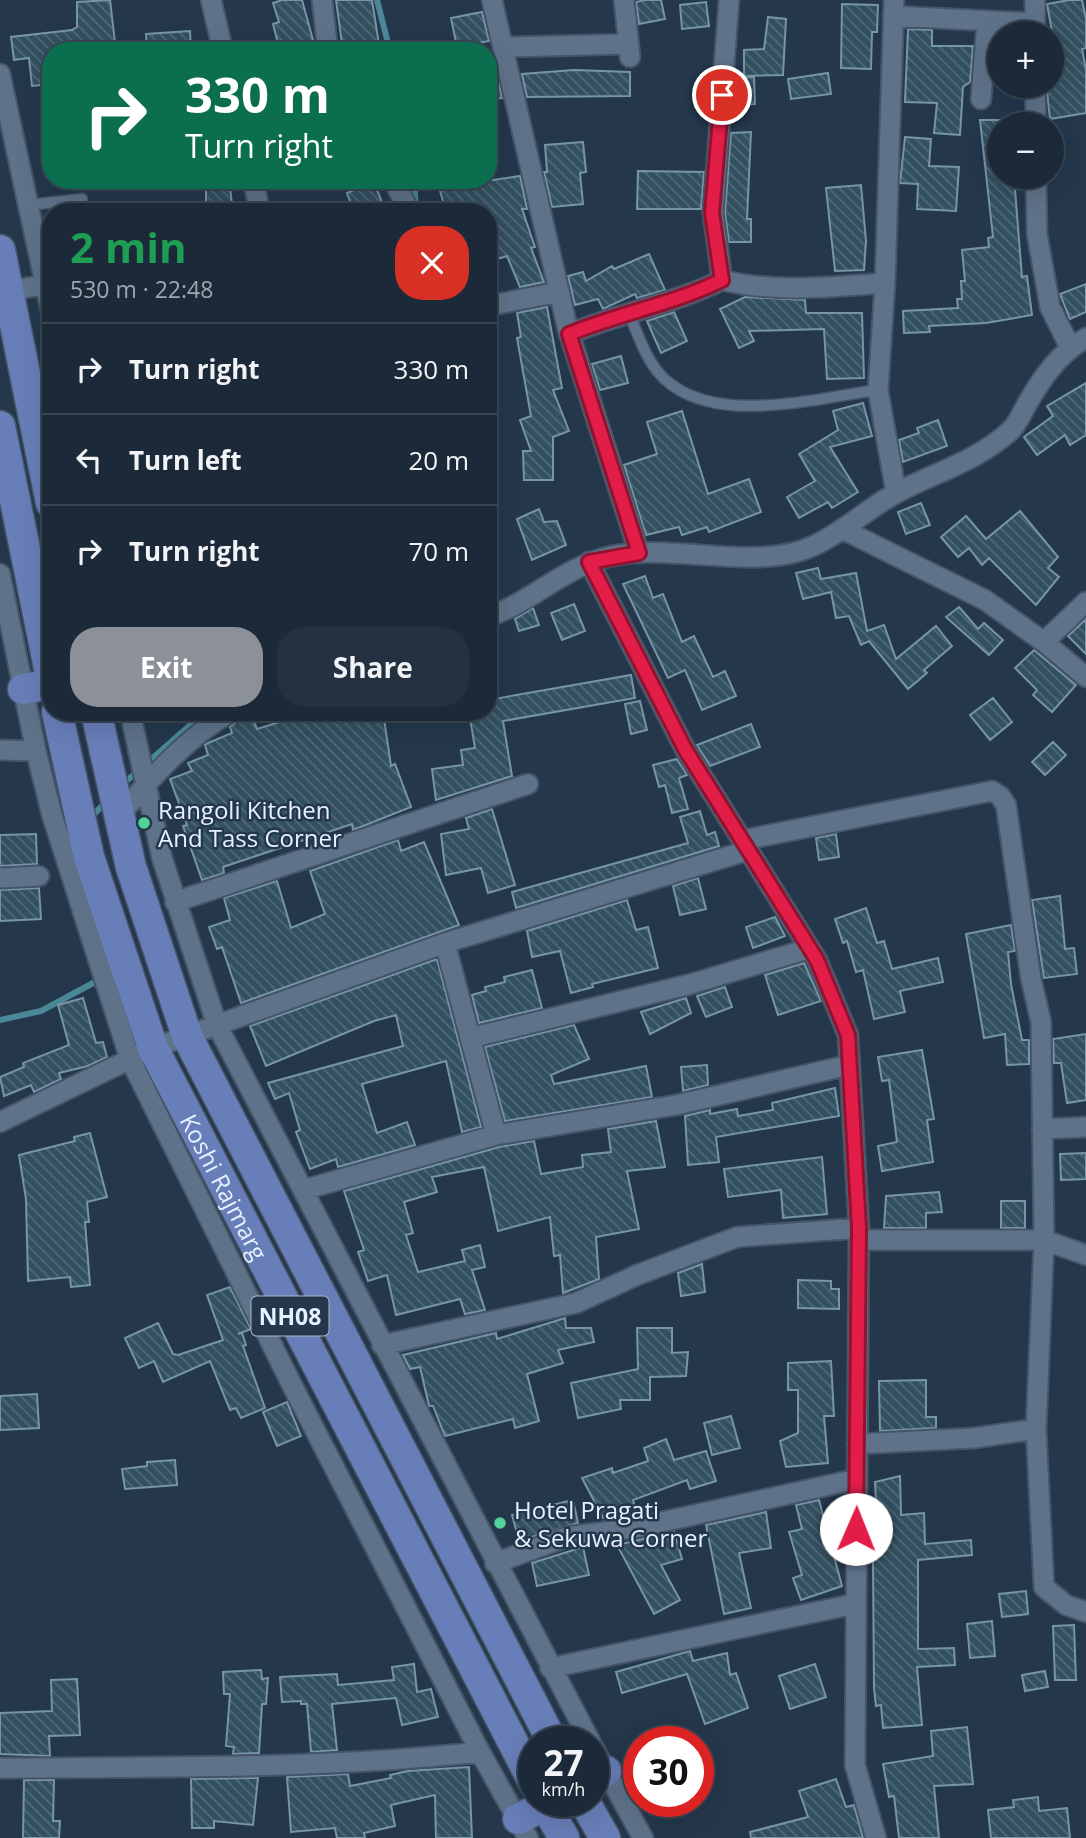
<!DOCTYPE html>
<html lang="en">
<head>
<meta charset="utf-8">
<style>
  body { margin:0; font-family:"Open Sans",sans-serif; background:#243140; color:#f1f3f6; height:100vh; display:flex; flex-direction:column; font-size:26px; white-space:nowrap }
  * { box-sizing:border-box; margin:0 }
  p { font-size:23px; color:#a0a6ae }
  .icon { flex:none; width:38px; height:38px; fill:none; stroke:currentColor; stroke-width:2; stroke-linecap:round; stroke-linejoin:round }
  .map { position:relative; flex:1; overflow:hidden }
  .details { position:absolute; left:42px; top:203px; width:455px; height:518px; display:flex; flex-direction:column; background:#1b2938; border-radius:28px; box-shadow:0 7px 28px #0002,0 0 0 2px #394553 }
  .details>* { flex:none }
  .top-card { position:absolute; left:42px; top:42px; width:455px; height:147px; border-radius:28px; box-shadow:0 7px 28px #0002,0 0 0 2px #394553; background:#0b6e4f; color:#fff; overflow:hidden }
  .controls { position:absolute; left:987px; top:21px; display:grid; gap:14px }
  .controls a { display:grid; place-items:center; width:77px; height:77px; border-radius:50%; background:#1b2938; box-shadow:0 7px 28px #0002,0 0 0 2px #394553; font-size:35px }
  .speed { position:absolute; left:518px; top:1726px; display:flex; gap:14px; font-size:35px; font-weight:700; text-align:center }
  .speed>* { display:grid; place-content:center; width:91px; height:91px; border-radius:50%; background:#1b2938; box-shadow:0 7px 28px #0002,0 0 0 2px #394553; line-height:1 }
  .speed small { font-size:18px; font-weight:400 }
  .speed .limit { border:10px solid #d22; background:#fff; color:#111 }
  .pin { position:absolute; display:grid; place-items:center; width:60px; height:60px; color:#fff; margin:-30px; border:4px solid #fff; border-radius:50%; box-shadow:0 2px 7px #0007 }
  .me { position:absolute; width:77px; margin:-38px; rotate:1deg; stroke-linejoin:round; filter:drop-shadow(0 0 5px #0008) }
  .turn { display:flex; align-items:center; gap:24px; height:147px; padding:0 28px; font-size:32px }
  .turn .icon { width:91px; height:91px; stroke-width:2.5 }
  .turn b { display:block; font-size:49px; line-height:60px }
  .round { display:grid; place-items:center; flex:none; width:74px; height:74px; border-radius:28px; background:#243140 }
  .headline { display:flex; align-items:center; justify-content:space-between; height:119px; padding:0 28px }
  h1 { font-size:42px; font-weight:700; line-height:52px; color:#1e9e55 }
  .primary-button { display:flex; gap:14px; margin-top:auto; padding:14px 28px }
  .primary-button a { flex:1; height:80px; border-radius:28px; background:#8c9099; color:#fff; font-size:28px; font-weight:700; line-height:80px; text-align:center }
  .primary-button a+a { background:#243140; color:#f1f3f6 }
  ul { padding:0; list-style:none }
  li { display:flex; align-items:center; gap:21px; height:91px; padding:0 28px; border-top:2px solid #394553 }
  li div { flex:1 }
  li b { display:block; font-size:26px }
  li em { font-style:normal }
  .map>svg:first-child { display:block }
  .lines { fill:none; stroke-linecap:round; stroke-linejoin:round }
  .stream { stroke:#4b8897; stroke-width:6 }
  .building { fill:url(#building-back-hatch); stroke:#7695a7; stroke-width:2 }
  .service-casing { stroke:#455567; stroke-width:13 }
  .minor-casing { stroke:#455567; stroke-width:23 }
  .primary-casing { stroke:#455567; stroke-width:33 }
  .service { stroke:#5e7289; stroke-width:10 }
  .minor { stroke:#5e7289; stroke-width:19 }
  .primary { stroke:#687eb8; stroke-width:30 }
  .route-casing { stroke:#92132f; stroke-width:18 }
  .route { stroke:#e11d48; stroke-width:12 }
  .poi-dot { fill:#51d398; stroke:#24374b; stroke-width:2.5 }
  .labels { text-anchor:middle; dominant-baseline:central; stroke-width:5; stroke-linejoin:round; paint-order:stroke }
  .shield { fill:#24374b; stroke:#acb9c9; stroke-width:2 }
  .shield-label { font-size:23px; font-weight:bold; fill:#e6f1ff }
  .poi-label { font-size:24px; fill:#e6f1ff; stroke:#24374b; text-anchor:start }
  .street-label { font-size:24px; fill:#e6f1ff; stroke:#24374b }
</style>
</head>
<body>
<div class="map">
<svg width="1086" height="1838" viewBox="0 0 1086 1838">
  <defs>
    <pattern id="building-back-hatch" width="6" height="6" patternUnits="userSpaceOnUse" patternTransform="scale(1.75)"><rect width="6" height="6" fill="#335060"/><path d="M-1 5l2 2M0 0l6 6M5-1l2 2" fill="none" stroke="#516a78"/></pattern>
  </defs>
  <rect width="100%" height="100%" fill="#24374b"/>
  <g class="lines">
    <path class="stream" d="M 377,0 L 390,51
      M 414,180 L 416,210
      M 122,785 L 205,712
      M 91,818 L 107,800
      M 0,1020 L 41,1011 L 95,982 L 100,976"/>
  </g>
  <path class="building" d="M 110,0 L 116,51 L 51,51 L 51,84 L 32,86 L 29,58 L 14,60 L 11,37 L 72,30 L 77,27 L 77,2 Z
    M 282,0 L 302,0 L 316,51 L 280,51 L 273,24 L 279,22 L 273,3 Z
    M 336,0 L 372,0 L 380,51 L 343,51 Z
    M 645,0 L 661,0 L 665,19 L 639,24 L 636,2 Z
    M 1069,0 L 1082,0 L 1086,19 L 1086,48 L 1082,49 L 1086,70 L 1086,113 L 1050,119 L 1047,91 L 1052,86 L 1052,60 L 1057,59 L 1047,4 Z
    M 706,2 L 709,26 L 682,29 L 680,5 Z
    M 842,4 L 878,5 L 877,32 L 872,32 L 871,69 L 841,68 Z
    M 482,12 L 489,41 L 457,47 L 451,18 Z
    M 768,17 L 786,19 L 783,75 L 744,76 L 744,50 L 764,49 Z
    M 908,29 L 932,30 L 932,46 L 973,46 L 970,82 L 963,87 L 960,135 L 934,133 L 937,103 L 905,102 Z
    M 190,31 L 191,51 L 147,51 L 146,34 Z
    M 997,46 L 999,81 L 995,81 Z
    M 574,70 L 630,72 L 630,96 L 527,97 L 522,74 Z
    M 828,73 L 831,94 L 791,99 L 788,79 Z
    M 754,77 L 755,104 L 738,105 L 739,78 Z
    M 498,80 L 502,98 L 488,99 L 488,82 Z
    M 980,120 L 999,120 L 999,177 L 1014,177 L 1022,277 L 1027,276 L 1032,315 L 986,323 L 929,326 L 930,332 L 904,333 L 903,311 L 958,308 L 957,299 L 962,299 L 961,281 L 965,281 L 962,250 L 989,247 L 988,238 L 993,237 Z
    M 751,132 L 747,219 L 751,219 L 751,242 L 729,242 L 725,213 L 731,133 Z
    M 905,137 L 931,139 L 929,166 L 959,167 L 956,211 L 917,209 L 918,184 L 900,183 Z
    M 583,142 L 586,172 L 580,173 L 583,204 L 552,207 L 544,172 L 547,172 L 545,145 Z
    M 638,171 L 704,172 L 701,209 L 637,209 Z
    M 520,176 L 527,209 L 522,209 L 535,247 L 531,248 L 544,282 L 520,287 L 507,256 L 491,261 L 488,251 L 488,212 L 446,212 L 437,180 L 493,180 Z
    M 206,180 L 229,180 L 233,212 L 206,212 Z
    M 355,180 L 373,180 L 386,212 L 354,212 L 347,193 L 354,190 Z
    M 861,185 L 866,241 L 864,270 L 835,271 L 826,188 Z
    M 649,254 L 665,290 L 637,298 L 635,294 L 603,309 L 598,299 L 575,305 L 568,276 L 583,272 L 586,281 L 612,266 L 614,269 Z
    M 1086,284 L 1086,312 L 1070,319 L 1060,294 Z
    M 745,297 L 805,300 L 806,313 L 862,313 L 864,378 L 827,379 L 824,329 L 749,331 L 754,341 L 739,348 L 720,309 Z
    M 547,307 L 562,388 L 553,390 L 569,431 L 553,437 L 553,480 L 524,480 L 523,451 L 531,451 L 520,420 L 531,416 L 517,338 L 521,337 L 517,313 Z
    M 674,312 L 687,341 L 661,353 L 647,321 Z
    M 621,356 L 628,383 L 600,390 L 592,364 Z
    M 1086,383 L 1086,435 L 1070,445 L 1065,435 L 1037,455 L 1024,437 L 1053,416 L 1047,406 Z
    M 863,403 L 872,436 L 830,447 L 858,492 L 832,508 L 828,502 L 799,518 L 787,497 L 815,481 L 799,454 L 838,430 L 833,411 Z
    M 682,411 L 708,494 L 749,479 L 761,512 L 709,532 L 707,527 L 682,535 L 679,527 L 646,535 L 624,465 L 657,454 L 647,422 Z
    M 938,420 L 947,446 L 903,462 L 899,440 L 919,433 L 917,428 Z
    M 921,503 L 930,525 L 906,534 L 898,512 Z
    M 539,509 L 544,522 L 557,521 L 566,545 L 532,560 L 517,519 Z
    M 1020,511 L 1058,557 L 1048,568 L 1059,577 L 1036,605 L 989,558 L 982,565 L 969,548 L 958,557 L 941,537 L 966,516 L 986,539 Z
    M 818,568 L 821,579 L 856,573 L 867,631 L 884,625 L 896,659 L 936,626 L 952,646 L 924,670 L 927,673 L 908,689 L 869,641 L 861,645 L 849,616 L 836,618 L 831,592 L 803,599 L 796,573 Z
    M 645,576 L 653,598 L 663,594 L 682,642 L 694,636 L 713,677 L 725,671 L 736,696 L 702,710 L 685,670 L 668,678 L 623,584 Z
    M 574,604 L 585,631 L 562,640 L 551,613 Z
    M 959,607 L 978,629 L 984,623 L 1003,640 L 989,655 L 946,617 Z
    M 533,608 L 539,625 L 519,631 L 515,619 Z
    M 1086,619 L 1086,654 L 1068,636 Z
    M 1034,650 L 1076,685 L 1052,712 L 1033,695 L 1037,690 L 1015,668 Z
    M 631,675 L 635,698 L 503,721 L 512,776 L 436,800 L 432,769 L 463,765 L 461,750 L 475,748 L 469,712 L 488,712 L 488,700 Z
    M 993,698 L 1012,722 L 990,740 L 970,715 Z
    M 640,701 L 647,730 L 631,734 L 625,704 Z
    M 243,712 L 250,712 L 257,729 L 299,716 L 298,712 L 383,712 L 391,766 L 395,764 L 411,807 L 353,830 L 352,824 L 223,867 L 224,873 L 202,880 L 183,826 L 187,825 L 170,779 L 192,771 L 188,763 L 208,755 L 205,745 L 208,743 L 232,733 L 230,727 L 241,718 Z
    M 751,724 L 760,747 L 710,766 L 697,745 Z
    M 1053,742 L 1066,755 L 1045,775 L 1032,762 Z
    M 677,759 L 687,775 L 679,778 L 688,809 L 672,813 L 665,785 L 659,787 L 653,765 Z
    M 492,809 L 515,885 L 488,893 L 481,868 L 446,875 L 441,834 L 469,829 L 466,818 Z
    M 700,811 L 707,835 L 715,832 L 719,846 L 516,908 L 512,892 L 688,843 L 680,817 Z
    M 36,834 L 37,864 L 0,866 L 0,835 Z
    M 836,834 L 839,857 L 819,860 L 816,838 Z
    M 398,840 L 401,851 L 424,842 L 459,925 L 241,1003 L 222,947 L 217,949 L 209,927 L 230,920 L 224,898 L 277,881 L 291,928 L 325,914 L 310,871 Z
    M 698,878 L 706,909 L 680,915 L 673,886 Z
    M 39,888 L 41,919 L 0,921 L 0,890 Z
    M 1060,896 L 1065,949 L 1074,948 L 1077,974 L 1044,978 L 1032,900 Z
    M 627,900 L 636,930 L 648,927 L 658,968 L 592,984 L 593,987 L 571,993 L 560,951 L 532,957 L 527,931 Z
    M 866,908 L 877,943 L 884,941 L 892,969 L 938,958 L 943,982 L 900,991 L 905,1012 L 874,1019 L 863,970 L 856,972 L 847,941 L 843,943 L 835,919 Z
    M 775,917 L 785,936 L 753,948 L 746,927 Z
    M 1011,925 L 1015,951 L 1008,952 L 1011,984 L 1022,1040 L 1029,1040 L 1029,1064 L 1007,1065 L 1005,1034 L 984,1038 L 966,934 Z
    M 437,959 L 481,1127 L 462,1132 L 446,1061 L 362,1084 L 377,1133 L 407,1122 L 415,1145 L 338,1167 L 336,1159 L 310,1169 L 296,1132 L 300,1130 L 289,1093 L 275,1099 L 268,1083 L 403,1046 L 396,1015 L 374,1021 L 266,1066 L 250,1026 Z
    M 804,963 L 821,1001 L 778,1015 L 765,975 Z
    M 532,970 L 542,1008 L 479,1023 L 472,995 L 486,991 L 485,987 L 505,982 L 504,977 Z
    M 725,987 L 732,1007 L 706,1017 L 697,996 Z
    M 83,998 L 96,1043 L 103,1042 L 107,1057 L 88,1066 L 59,1073 L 61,1079 L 34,1092 L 31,1085 L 4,1096 L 0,1077 L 24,1067 L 23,1063 L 69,1045 L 58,1005 Z
    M 686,998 L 691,1013 L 650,1034 L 641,1012 Z
    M 574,1025 L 589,1059 L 551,1075 L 554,1084 L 646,1066 L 652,1097 L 505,1121 L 485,1047 Z
    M 1086,1034 L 1086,1100 L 1067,1103 L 1061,1063 L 1054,1063 L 1053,1039 Z
    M 922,1050 L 934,1119 L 927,1120 L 933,1162 L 882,1171 L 878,1146 L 897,1142 L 889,1080 L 882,1081 L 878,1057 Z
    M 707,1065 L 708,1085 L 683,1091 L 681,1067 Z
    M 835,1088 L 839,1116 L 716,1137 L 719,1162 L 688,1165 L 685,1116 L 710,1110 L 710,1114 L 737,1109 L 738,1116 L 773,1110 L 772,1103 Z
    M 656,1121 L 665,1167 L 627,1171 L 639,1229 L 596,1237 L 599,1279 L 563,1293 L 560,1255 L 554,1256 L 550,1217 L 498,1231 L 484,1167 L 432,1177 L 437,1192 L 404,1202 L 413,1233 L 406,1235 L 418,1272 L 465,1261 L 462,1250 L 480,1245 L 485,1267 L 472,1270 L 485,1310 L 465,1314 L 460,1299 L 396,1315 L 387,1275 L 368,1281 L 358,1252 L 364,1250 L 344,1191 L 499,1147 L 534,1141 L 541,1174 L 583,1167 L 582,1155 L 611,1152 L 608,1129 Z
    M 90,1133 L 107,1197 L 87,1202 L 89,1222 L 85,1222 L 90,1285 L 71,1287 L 70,1277 L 28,1281 L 26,1199 L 19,1155 L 75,1141 L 74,1137 Z
    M 1086,1153 L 1086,1179 L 1061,1180 L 1060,1154 Z
    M 822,1157 L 827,1214 L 783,1218 L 781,1190 L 728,1197 L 724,1169 Z
    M 939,1192 L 942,1212 L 926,1213 L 926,1228 L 884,1228 L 886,1196 Z
    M 1001,1201 L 1025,1201 L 1025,1228 L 1001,1228 Z
    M 702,1264 L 705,1292 L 681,1296 L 678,1273 Z
    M 798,1280 L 831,1281 L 831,1289 L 839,1289 L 839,1309 L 798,1308 Z
    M 230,1287 L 251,1329 L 238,1334 L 242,1333 L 246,1345 L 243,1346 L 265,1408 L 241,1418 L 236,1408 L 230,1410 L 210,1361 L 163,1382 L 154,1361 L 139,1368 L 125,1338 L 158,1323 L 173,1354 L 178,1355 L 223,1340 L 207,1295 Z
    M 565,1318 L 566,1328 L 591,1328 L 594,1342 L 558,1350 L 563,1363 L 527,1374 L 539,1421 L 515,1428 L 513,1419 L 445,1436 L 433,1406 L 429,1406 L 420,1367 L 410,1369 L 403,1355 L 496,1333 L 497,1339 Z
    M 637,1328 L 672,1328 L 672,1353 L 688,1352 L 686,1376 L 650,1377 L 650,1400 L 620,1400 L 621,1409 L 578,1418 L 571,1383 L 638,1369 Z
    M 831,1361 L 834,1416 L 824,1416 L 828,1463 L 786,1467 L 780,1441 L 798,1433 L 798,1390 L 788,1390 L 788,1363 Z
    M 926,1380 L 926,1417 L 936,1417 L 936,1428 L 880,1431 L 879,1381 Z
    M 37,1394 L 39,1428 L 0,1430 L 0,1396 Z
    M 287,1402 L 301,1436 L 277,1446 L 263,1412 Z
    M 731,1416 L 740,1448 L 712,1455 L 704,1423 Z
    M 666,1439 L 674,1460 L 706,1451 L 716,1481 L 690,1489 L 687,1480 L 633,1500 L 637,1515 L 603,1518 L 582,1478 L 612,1468 L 613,1473 L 648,1461 L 644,1448 Z
    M 175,1460 L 177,1485 L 125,1489 L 122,1469 L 147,1466 L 147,1462 Z
    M 900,1476 L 901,1515 L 924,1513 L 925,1544 L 971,1540 L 972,1555 L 918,1560 L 918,1649 L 954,1648 L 955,1665 L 917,1667 L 922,1725 L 883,1728 L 881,1705 L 876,1706 L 874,1688 L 873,1562 L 872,1541 L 869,1541 L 869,1501 L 876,1501 L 875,1482 Z
    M 573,1500 L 578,1523 L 519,1541 L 512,1515 Z
    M 819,1500 L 842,1586 L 801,1600 L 793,1578 L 802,1575 L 789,1532 L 802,1529 L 796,1505 Z
    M 766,1512 L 771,1548 L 739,1553 L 751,1608 L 724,1614 L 706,1525 Z
    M 674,1532 L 682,1559 L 661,1565 L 680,1600 L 654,1614 L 617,1545 Z
    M 583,1547 L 589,1575 L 537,1586 L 532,1563 Z
    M 1026,1591 L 1028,1614 L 1002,1617 L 999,1594 Z
    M 992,1621 L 995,1656 L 970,1658 L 967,1624 Z
    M 1074,1625 L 1076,1680 L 1055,1680 L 1053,1626 Z
    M 690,1651 L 693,1661 L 727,1653 L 730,1675 L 736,1673 L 748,1708 L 705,1724 L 687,1674 L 622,1693 L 616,1672 Z
    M 414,1664 L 417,1692 L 431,1689 L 438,1717 L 402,1725 L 396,1698 L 332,1704 L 337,1750 L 311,1752 L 307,1704 L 301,1704 L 301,1701 L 282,1702 L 280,1677 L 337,1674 L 338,1685 L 394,1680 L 392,1667 Z
    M 815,1664 L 826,1697 L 790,1709 L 779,1676 Z
    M 261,1670 L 262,1679 L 268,1678 L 266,1704 L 262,1704 L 259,1753 L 233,1754 L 234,1747 L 226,1746 L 230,1694 L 224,1694 L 223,1672 Z
    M 1045,1671 L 1048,1687 L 1025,1691 L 1022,1675 Z
    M 77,1679 L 80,1735 L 49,1736 L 50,1756 L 0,1754 L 0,1713 L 52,1711 L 51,1680 Z
    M 967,1727 L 973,1784 L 934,1786 L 939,1838 L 899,1838 L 894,1796 L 889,1797 L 883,1764 L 933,1756 L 931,1731 Z
    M 469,1767 L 472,1838 L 436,1838 L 435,1795 L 391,1805 L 395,1826 L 364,1833 L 365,1838 L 337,1838 L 335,1828 L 291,1832 L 287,1777 L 348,1774 L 350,1786 L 391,1778 L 390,1775 L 408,1771 Z
    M 258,1778 L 253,1825 L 214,1821 L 214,1828 L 192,1828 L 191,1779 Z
    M 836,1779 L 846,1807 L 854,1805 L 863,1838 L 751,1838 L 750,1832 L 808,1817 L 799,1791 Z
    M 24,1780 L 54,1780 L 53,1821 L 60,1821 L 59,1838 L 23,1838 Z
    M 1038,1797 L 1039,1811 L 1067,1808 L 1070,1838 L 991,1838 L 988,1810 L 1014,1807 L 1013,1800 Z"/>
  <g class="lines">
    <g class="service-casing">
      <path id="service" d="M 29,205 L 82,199
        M 629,313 C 637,332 644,354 657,371 C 705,430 814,398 878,390"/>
    </g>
    <g class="minor-casing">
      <path id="minor" d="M 211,0 L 223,51
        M 322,0 L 328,51
        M 492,0 L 567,326 L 639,553
        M 624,0 L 630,57
        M 729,0 L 713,213 L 722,280 C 771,293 835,287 885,283
        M 894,0 L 885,283 L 878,390 L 896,493
        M 893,16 L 1035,23
        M 1035,33 L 1035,0
        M 503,47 L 628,44
        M 0,74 L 51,311
        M 1035,86 L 1036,124
        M 981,99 L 987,21
        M 1036,177 L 1037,234 L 1050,307 L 1070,347
        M 253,180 L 260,212
        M 393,180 L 410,212
        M 0,293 L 46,284
        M 488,306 L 559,292
        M 569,334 C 619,313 674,304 722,280
        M 844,530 L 985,600 L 1044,642 L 1086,677
        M 589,562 L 685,749 L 817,960 L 848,1035 L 859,1228 L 855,1765 L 876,1838
        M 0,574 L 36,751 L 52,815 L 130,1059 L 294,1389 L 480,1752 L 528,1838
        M 488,617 C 532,602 566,565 612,556 C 673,543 758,572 813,546 C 844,532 868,508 898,492 C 936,472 977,461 1010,431 C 1017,425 1022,413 1027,404 C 1042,378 1059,353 1086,338
        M 1044,642 L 1086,602
        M 130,712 L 162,858 L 217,1025 L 590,1741
        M 0,750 L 36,751
        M 119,816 C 150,779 188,736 231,712
        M 743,840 L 992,791 L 1000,796 L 1006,805 L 1031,979 L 1041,1022 L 1044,1240 L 1036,1429
        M 0,878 L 39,876
        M 175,902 L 528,784
        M 445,943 L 496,1135
        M 470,1038 L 691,984 L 808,949
        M 0,1122 L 153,1048 L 445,943 L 749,850
        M 1042,1129 L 1086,1127
        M 303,1190 L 496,1135 L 676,1105 L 849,1065
        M 859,1240 L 1044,1240 L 1086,1255
        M 382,1345 L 576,1303 L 637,1275 L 737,1237 L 859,1228
        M 857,1444 L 974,1438 L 1036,1429 L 1044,1587 L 1066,1605 L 1086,1612
        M 495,1563 L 567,1537 L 639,1527 L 857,1479
        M 550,1668 L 854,1604
        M 593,1747 L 643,1838
        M 0,1768 C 161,1767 321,1769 480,1752"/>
    </g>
    <g class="primary-casing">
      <g id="primary">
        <path d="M 0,250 L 51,503"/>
        <path d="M 0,426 L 51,678"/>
        <path d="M 23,689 L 51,684"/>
        <path id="s1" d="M 57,712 L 89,857 L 153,1048 L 534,1783"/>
        <path d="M 96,712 L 131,867 L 187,1036 L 552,1741"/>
        <path d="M 593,1778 L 606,1771"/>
        <path d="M 543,1801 L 564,1838"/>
        <path d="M 584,1801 L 605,1838"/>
        <path d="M 518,1819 L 553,1801"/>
      </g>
    </g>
    <use href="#service" class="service"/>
    <use href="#minor" class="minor"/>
    <use href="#primary" class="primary"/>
  </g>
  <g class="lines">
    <g class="route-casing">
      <path id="route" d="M 722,95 L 712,213 L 722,280 C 674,304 619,313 569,334 L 639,553 L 589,562 L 685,749 L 817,960 L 848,1035 L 859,1228 L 856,1529"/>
    </g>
    <use href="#route" class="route"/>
  </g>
  <g class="poi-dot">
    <circle cx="144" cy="823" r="7"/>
    <circle cx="500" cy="1523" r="7"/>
  </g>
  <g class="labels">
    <rect class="shield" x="251.5" y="1296.5" width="77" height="39" rx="5"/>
    <g class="shield-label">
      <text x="290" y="1316">NH08</text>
    </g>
    <g class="poi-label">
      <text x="158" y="809">Rangoli Kitchen<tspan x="158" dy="28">And Tass Corner</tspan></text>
      <text x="514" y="1509">Hotel Pragati<tspan x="514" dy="28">&amp; Sekuwa Corner</tspan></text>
    </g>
    <g class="street-label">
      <text stroke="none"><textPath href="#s1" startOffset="506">Koshi Rajmarg</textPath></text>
    </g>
  </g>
</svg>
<div class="controls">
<a>+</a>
<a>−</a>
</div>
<div class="speed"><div>27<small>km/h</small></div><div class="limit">30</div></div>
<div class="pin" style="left:722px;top:95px;background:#d93025"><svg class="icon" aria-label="arrive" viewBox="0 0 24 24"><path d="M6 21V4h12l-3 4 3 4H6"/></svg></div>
<svg class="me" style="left:856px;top:1529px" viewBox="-20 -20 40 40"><circle r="19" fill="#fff"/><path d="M0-13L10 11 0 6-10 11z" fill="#e11d48"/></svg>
<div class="top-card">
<div class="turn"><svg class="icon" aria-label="right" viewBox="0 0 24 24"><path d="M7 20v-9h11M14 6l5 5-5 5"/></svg><div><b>330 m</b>Turn right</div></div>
</div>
<section class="details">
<div class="headline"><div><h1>2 min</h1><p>530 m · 22:48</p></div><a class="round" style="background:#d93025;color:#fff"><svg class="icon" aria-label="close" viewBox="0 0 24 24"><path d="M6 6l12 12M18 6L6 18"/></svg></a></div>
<ul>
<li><svg class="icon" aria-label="right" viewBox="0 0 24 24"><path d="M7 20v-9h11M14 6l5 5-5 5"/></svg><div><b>Turn right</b></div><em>330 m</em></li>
<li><svg class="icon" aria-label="left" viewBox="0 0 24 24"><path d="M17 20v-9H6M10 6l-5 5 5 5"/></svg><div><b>Turn left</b></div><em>20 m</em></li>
<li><svg class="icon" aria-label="right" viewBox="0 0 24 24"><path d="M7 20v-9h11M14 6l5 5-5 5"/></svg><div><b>Turn right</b></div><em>70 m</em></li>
</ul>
<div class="primary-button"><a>Exit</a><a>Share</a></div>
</section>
</div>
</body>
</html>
